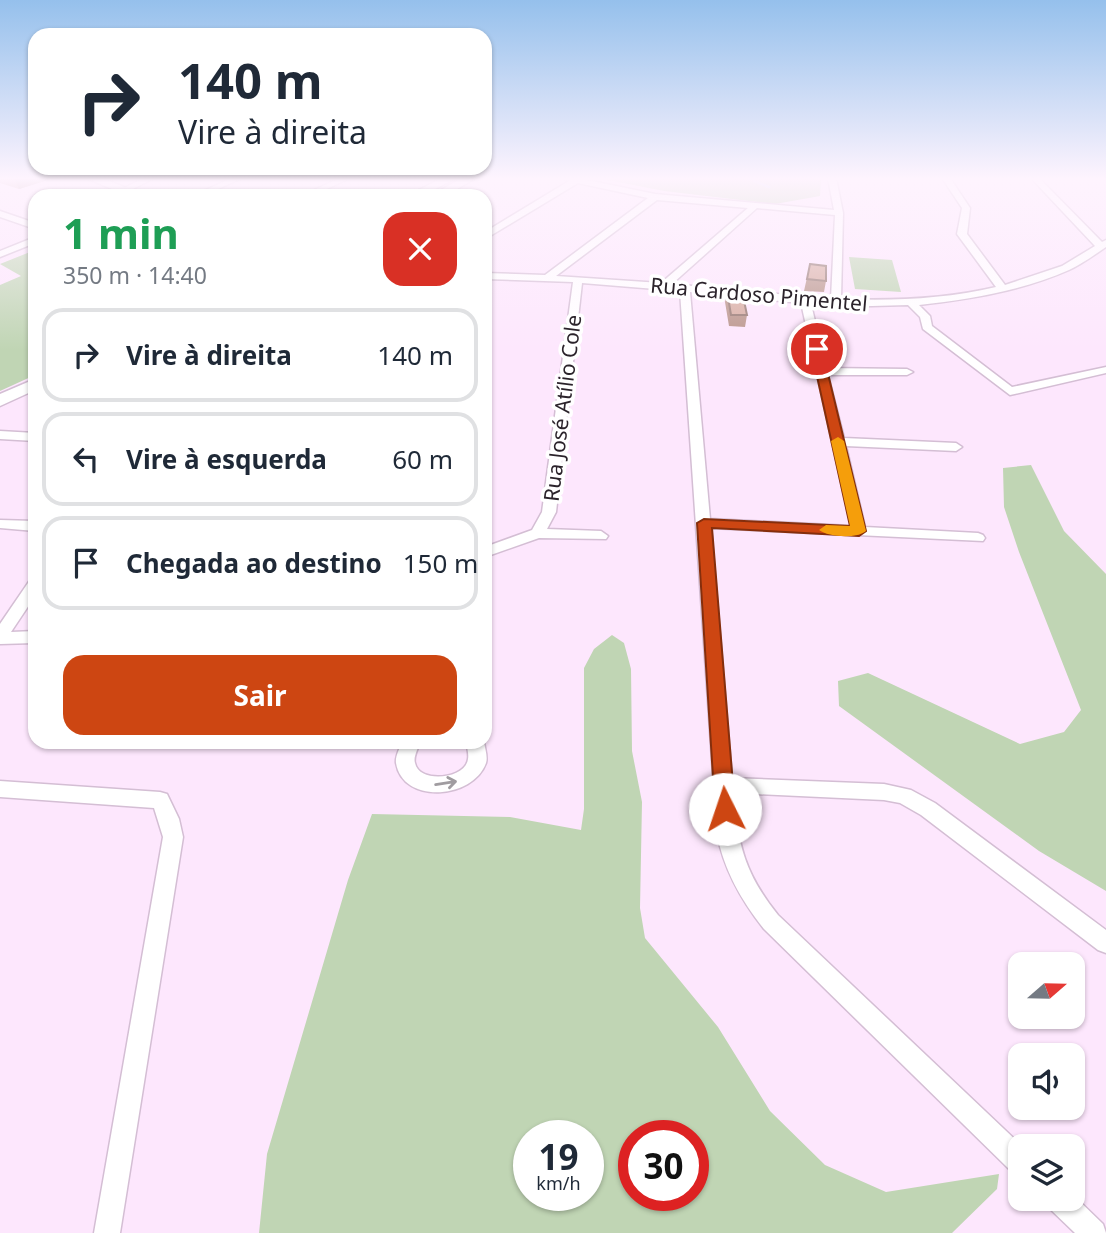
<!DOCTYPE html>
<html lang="pt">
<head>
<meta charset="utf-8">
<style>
  body { margin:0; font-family:"Noto Sans",sans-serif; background:#f6f6f7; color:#1f2937; height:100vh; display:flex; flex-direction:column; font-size:26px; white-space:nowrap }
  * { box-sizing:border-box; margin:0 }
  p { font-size:23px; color:#747a83 }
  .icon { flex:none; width:38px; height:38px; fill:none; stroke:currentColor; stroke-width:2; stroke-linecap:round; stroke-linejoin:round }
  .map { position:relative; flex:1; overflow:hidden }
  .details { position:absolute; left:28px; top:189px; width:464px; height:560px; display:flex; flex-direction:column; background:#fff; border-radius:21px; box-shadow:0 2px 5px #0004 }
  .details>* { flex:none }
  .banner { position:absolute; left:28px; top:28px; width:464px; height:147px; border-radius:21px; box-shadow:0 2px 5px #0004; background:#fff; color:#1f2937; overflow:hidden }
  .needle { width:46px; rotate:70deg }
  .controls { position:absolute; left:1008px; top:952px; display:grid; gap:14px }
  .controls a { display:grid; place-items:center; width:77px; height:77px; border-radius:14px; background:#fff; box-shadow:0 2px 5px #0004; font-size:35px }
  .speed { position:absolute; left:513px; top:1120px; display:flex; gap:14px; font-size:35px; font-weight:700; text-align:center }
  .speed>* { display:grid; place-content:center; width:91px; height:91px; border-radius:50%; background:#fff; box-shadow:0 2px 5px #0004; line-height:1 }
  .speed small { font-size:18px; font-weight:400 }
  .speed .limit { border:10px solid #d22; background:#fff; color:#111 }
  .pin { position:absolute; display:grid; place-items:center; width:60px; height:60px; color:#fff; margin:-30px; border:4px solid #fff; border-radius:50%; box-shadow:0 2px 7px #0007 }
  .me { position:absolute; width:77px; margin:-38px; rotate:356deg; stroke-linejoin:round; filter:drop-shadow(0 0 5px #0008) }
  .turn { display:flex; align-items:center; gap:24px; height:147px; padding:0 35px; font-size:32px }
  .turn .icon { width:91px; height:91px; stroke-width:2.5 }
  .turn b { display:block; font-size:49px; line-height:60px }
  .round { display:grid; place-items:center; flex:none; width:74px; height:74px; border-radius:21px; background:#f6f6f7 }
  .head { display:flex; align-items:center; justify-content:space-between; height:119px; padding:0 35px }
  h1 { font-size:42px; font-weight:700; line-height:52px; color:#1e9e55 }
  .button { display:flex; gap:14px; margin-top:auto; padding:14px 35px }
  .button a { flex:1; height:80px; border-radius:21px; background:#cd4612; color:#fff; font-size:28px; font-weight:700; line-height:80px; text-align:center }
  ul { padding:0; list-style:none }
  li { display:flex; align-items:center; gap:21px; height:94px; margin:0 14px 10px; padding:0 21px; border:4px solid #e0e1e3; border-radius:21px }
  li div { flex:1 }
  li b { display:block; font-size:26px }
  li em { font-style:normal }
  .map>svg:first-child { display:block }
  .green { fill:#c0d5b4; fill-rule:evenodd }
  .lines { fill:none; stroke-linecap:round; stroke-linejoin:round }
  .stream { stroke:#b8d3f3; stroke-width:2.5 }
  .street-casing { stroke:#d4bed4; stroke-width:3 }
  .secondary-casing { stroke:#d4bed4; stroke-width:3 }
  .street { fill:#fff; fill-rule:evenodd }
  .secondary { fill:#fff; fill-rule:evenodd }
  .wall { fill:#b9948a }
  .shaded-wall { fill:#967871 }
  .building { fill:#d7aca1; stroke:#967871; stroke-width:2 }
  .oneway { stroke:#a09ca0 }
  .route { fill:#cd4612; stroke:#852e0c; stroke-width:2 }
  .slow { fill:#f59e0b }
  .labels { text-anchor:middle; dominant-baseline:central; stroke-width:7; stroke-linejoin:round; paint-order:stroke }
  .far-street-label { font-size:21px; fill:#2b232b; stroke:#fff }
</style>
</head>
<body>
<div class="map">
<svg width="1106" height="1233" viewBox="0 0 1106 1233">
  <rect width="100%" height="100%" fill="#fde7fd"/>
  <path class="green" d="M 598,178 L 821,178 L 820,196 L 775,204 L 664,191 Z
    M 35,250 L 35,375 L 0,391 L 0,285 L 21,276 L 0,264 Z
    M 849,257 L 892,260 L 901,292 L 855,289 Z
    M 1031,465 L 1064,531 L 1106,574 L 1106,891 L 1039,851 L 839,706 L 838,681 L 868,673 L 1020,744 L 1064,732 L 1081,710 L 1019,552 L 1004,507 L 1003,468 Z
    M 612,635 L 624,643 L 631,669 L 632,751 L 642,802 L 640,908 L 645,938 L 718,1027 L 770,1111 L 825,1165 L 886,1192 L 999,1174 L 997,1189 L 952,1233 L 259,1233 L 267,1154 L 348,880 L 372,814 L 510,817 L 581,830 L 584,809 L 584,668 L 594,649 ZM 528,1136 L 588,1136 L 588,1195 L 528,1195 ZM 634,1136 L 693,1136 L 693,1195 L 634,1195 Z"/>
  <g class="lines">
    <path class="stream" d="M 747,178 L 769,187"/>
    <g class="street-casing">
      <path id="street" d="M 144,178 L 154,178 L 129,191 L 122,189 Z
        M 232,178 L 242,178 L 203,196 L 192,196 Z
        M 340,178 L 350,178 L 312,196 L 301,196 Z
        M 562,178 L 577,178 L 655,194 L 834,210 L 828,178 L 836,178 L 843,213 L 841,299 C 894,301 945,299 996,287 L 957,234 L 962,208 L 942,178 L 950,178 L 970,208 L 967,234 L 1005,285 L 1062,266 L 1095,246 L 1031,178 L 1039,178 L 1102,242 L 1106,240 L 1106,247 C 1094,255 1082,264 1069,270 C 1021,291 971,299 919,305 L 930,316 L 932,326 L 1012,387 L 1106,367 L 1106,373 L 1010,395 L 923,329 L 920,317 L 908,305 L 836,307 L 811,304 L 826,368 L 907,369 L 913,372 L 907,375 L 828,375 L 844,438 L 956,443 L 962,447 L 956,451 L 846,446 L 865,527 L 978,533 L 983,535 L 985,538 L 983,541 L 711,528 L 732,778 L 884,784 L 911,790 L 935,803 L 1106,930 L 1106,953 L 1098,950 L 921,815 L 900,803 L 884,800 L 733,793 C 738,845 745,874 778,915 L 1022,1146 L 1020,1175 L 1011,1171 L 764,929 C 741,900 724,870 717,834 L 680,291 L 582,283 L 556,512 L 547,529 L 601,531 L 608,536 L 606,539 L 539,538 L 485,557 L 485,547 L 532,530 L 542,512 L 573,282 L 485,279 L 485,273 L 545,275 L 648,198 L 578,183 L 485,239 L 485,232 L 569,181 ZM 657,200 L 748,208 L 661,283 L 556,276 ZM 757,208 L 835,215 L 831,299 L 672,284 ZM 690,292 L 801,303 L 851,526 L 710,519 Z
        M 0,211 L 35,223 L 35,229 L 0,217 Z
        M 35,237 L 35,243 L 0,257 L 0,251 Z
        M 0,431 L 35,433 L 35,441 L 0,439 Z
        M 0,520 L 35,521 L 35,531 L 0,528 Z
        M 35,579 L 35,596 L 11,632 L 35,631 L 35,643 L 0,644 L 0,624 L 30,580 Z
        M 402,742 L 420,742 C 418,749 413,757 415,763 C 419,784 466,779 468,759 C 469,754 467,747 466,742 L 484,742 C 485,749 488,757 486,763 C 473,799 403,805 396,763 C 395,756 400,748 402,742 Z
        M 0,781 L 160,792 L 167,794 L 179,819 L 183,837 L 120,1233 L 94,1233 L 163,837 L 154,808 L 0,797 Z
        M 1073,1195 L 1103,1224 L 1106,1233 L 1075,1233 L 1049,1208 L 1045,1199 L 1073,1199 Z"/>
    </g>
    <g class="secondary-casing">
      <path id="secondary" d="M 86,178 L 102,178 L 146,196 L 129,196 Z
        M 442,178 L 456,178 L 422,196 L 407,196 Z
        M 462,178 L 476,178 L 445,196 L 432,195 Z
        M 35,379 L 35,390 L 0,406 L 0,394 Z"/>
    </g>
    <use href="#street" class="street"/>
    <use href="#secondary" class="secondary"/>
  </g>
  <path class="wall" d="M 0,178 L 54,178 L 19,189 L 0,183 Z
    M 810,264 L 826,281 L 824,292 L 804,291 Z
    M 727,291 L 747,315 L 745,327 L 729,326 L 725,302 Z"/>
  <path class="shaded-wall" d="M 14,178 L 54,178 L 19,189 Z"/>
  <path class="building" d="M 174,191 L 191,196 L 173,196 L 172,195 Z
    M 810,264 L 826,266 L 826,281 L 807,279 Z
    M 727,291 L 742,291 L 747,315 L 731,315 Z"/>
  <defs><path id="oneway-shaft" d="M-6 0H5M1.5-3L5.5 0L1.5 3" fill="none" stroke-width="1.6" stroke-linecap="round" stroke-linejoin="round" transform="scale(1.75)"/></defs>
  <use class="oneway" href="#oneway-shaft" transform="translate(446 783) rotate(-9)"/>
  <linearGradient id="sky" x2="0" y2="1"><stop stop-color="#95c0ec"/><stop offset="0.51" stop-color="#fef4fe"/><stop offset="1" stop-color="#fef4fe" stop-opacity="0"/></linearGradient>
  <rect width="1106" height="350" fill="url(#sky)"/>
  <path class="route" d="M 817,346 L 822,349 L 866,531 L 859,536 L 712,528 L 735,809 L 732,815 L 718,815 L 715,809 L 697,523 L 704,519 L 850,526 L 811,349 Z"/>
  <path class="slow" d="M 838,437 L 844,441 L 866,531 C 857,539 828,537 819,530 L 826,525 L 850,526 L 831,441 Z"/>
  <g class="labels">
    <g class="far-street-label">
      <text transform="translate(759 294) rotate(5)">Rua Cardoso Pimentel</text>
      <text transform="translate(562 408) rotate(-83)">Rua José Atílio Cole</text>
    </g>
  </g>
</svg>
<div class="controls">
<a><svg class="needle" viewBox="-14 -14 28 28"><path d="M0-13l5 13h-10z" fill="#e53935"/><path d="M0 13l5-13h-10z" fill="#747a83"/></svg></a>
<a><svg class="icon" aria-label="sound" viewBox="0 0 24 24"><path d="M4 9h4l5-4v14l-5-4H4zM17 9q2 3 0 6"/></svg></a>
<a><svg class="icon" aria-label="layers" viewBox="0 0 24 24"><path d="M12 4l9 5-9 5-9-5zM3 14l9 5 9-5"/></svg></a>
</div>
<div class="speed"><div>19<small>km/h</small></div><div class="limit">30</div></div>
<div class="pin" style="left:817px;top:349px;background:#d93025"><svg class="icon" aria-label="arrive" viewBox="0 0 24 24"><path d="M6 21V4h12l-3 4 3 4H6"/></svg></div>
<svg class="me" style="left:725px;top:809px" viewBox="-20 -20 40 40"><circle r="19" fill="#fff"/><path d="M0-13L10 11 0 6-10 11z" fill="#cd4612"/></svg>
<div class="banner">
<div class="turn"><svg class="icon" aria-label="right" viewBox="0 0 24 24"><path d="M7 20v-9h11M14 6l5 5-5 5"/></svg><div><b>140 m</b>Vire à direita</div></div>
</div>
<section class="details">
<div class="head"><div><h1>1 min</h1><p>350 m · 14:40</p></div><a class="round" style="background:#d93025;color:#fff"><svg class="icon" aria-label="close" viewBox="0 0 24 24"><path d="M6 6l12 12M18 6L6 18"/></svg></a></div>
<ul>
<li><svg class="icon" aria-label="right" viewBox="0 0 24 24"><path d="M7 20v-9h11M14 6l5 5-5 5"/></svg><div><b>Vire à direita</b></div><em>140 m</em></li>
<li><svg class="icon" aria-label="left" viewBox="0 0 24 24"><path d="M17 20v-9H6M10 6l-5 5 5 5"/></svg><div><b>Vire à esquerda</b></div><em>60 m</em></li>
<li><svg class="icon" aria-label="arrive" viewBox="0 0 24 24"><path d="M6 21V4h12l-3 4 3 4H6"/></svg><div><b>Chegada ao destino</b></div><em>150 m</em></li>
</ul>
<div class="button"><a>Sair</a></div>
</section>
</div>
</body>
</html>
